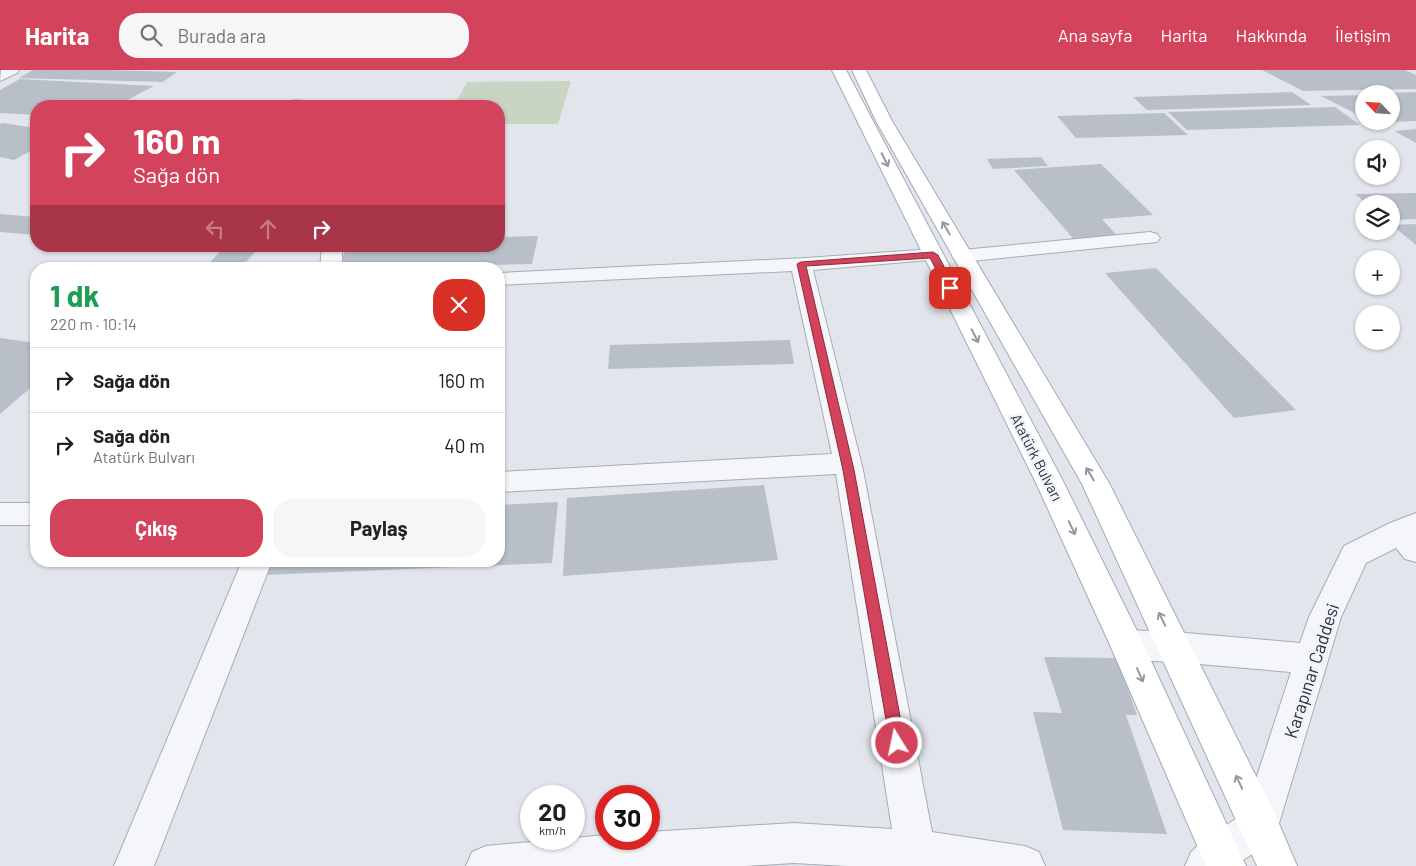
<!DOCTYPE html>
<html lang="tr">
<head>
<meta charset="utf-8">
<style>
  body { margin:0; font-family:Barlow,sans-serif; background:#f6f6f6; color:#202124; height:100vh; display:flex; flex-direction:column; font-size:19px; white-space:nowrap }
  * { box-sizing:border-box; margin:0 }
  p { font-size:16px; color:#757577 }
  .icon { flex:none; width:28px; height:28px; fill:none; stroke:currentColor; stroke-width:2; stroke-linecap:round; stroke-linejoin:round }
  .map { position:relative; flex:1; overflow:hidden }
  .side { position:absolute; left:30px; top:192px; width:475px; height:305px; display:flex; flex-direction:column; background:#fff; border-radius:20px; box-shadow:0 1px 4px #0004 }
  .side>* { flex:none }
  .banner { position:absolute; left:30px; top:30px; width:475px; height:152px; border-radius:20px; box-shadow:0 1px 4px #0004; background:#d3435b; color:#fff; overflow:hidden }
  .needle { width:32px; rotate:295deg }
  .buttons { position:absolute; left:1355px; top:15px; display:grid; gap:10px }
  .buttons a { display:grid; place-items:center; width:45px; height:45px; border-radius:50%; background:#fff; box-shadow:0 1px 4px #0004; font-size:25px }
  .speed { position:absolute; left:520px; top:715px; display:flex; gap:10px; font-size:25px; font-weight:700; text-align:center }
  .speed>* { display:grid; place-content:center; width:65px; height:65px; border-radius:50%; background:#fff; box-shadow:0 1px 4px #0004; line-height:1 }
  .speed small { font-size:12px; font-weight:400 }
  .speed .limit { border:8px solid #d22; background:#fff; color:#111 }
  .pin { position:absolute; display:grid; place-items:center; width:42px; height:42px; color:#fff; margin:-21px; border-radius:10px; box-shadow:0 2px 8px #0006 }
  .me { position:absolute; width:55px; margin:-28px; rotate:350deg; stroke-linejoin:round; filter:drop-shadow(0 0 4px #0008) }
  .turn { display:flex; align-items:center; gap:18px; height:105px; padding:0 20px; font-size:22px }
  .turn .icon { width:65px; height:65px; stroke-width:2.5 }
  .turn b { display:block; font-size:35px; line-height:42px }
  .lanes { display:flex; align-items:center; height:48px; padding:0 20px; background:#0003; justify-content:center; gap:25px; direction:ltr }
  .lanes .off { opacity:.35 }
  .round { display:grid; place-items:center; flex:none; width:52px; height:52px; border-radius:20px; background:#f6f6f6 }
  .headline { display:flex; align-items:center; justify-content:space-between; height:85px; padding:0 20px }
  h1 { font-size:30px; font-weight:700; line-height:38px; color:#1e9e55 }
  .action { display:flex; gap:10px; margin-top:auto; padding:10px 20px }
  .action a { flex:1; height:58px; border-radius:20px; background:#d3435b; color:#fff; font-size:20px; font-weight:700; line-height:58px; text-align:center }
  .action a+a { background:#f6f6f6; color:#202124 }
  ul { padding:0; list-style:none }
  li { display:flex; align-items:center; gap:15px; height:65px; padding:0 20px; border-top:1px solid #e0e0e0 }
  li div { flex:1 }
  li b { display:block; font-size:19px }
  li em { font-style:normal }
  header { display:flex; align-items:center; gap:30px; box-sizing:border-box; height:70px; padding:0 25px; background:#d3435b; color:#fff }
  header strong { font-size:24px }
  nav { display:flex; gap:28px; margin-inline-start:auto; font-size:18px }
  .search { width:350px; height:45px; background:#f6f6f6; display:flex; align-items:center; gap:12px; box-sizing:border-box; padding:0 18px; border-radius:20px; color:#757577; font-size:19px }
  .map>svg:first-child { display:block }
  .green { fill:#c8d5c3 }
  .building { fill:#b9bfc8 }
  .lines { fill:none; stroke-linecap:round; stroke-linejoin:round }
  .minor-casing { stroke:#a7acb5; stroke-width:2 }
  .major-casing { stroke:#a1aab7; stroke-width:2 }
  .minor { fill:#f5f6f9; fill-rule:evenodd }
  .major { fill:#fff; fill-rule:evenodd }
  .oneway { stroke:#9499a1 }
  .route { fill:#d3435b; stroke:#892c3b }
  .labels { text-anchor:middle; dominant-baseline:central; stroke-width:5; stroke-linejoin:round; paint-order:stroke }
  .street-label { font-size:15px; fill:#293343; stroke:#f2f4f8 }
  .near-street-label { font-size:18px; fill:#293343; stroke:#f2f4f8 }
</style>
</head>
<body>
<header>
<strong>Harita</strong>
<div class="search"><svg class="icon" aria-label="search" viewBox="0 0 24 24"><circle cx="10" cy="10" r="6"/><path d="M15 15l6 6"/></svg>Burada ara</div>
<nav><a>Ana sayfa</a><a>Harita</a><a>Hakkında</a><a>İletişim</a></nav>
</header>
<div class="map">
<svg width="1416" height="796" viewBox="0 0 1416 796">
  <rect width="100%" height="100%" fill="#e2e5eb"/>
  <path class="green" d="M 571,11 L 558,54 L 499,54 L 499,36 L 454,36 L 467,12 Z"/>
  <path class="building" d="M 33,0 L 112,0 L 177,2 L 163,12 L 19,8 Z
    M 1262,0 L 1405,0 L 1416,5 L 1416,19 L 1303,21 Z
    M 20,9 L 154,16 L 116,36 L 36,36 L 36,45 L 0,43 L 0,20 Z
    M 1292,22 L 1311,35 L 1147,40 L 1133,27 Z
    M 1416,22 L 1416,51 L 1391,52 L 1391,23 Z
    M 1364,25 L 1364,48 L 1321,26 Z
    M 294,29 L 366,35 L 366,36 L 282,36 Z
    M 1335,37 L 1360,55 L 1187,60 L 1168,42 Z
    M 1164,43 L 1188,65 L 1076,68 L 1057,46 Z
    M 2,53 L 36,58 L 36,78 L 14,90 L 0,87 L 0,54 Z
    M 1416,59 L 1416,73 L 1394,61 Z
    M 1041,87 L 1048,96 L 993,99 L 987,89 Z
    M 1101,94 L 1153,145 L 1102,149 L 1120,169 L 1076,172 L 1014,100 Z
    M 1416,123 L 1416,149 L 1391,150 L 1391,134 L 1367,134 L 1355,124 Z
    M 0,144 L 36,147 L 36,165 L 0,162 Z
    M 1416,154 L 1416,175 L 1392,155 Z
    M 538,166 L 532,194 L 337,198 L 348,176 L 499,176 L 499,167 Z
    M 225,176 L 260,176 L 240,199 L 204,199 Z
    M 1156,198 L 1296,340 L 1234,348 L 1105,203 Z
    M 0,268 L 36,273 L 36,313 L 0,344 Z
    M 790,270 L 794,294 L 608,299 L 610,275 Z
    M 764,415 L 778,490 L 563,506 L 567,428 Z
    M 558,432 L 552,493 L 264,505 L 270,491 L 499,491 L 499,435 Z
    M 1044,587 L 1117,588 L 1137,645 L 1126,645 L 1167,764 L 1063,760 L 1033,642 L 1062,643 Z"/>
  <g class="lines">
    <g class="minor-casing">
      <path id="minor" d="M 1,0 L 19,0 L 17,3 L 0,11 Z
        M 1150,162 L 1157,164 L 1160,168 L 1157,172 L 962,192 L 955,190 L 952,186 L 955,182 L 962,180 Z
        M 322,176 L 342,176 L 342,199 L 320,199 Z
        M 933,179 L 940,181 L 943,185 L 940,189 L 813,200 L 863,400 L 932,762 L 1025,776 L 1039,782 L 1045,796 L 848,796 L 794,793 L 745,796 L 466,796 L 472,782 L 486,776 L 606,765 L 606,769 L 649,769 L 649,762 L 794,753 L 892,759 L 836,404 L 499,422 L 499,402 L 832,384 L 792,201 L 499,215 L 499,203 L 806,188 Z
        M 0,433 L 36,433 L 36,455 L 0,455 Z
        M 1416,443 L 1416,492 L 1405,489 L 1396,478 L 1366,493 L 1341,547 L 1274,770 L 1234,796 L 1185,796 L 1191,782 L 1206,768 L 1245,743 L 1291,602 L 1175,592 L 1127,590 L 1115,585 L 1110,575 L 1115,565 L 1127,560 L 1175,562 L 1300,573 L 1309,547 L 1344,476 L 1390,453 Z
        M 242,491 L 272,491 L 154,796 L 114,796 Z"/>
    </g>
    <g class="major-casing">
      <path id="major" d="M 832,0 L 846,0 L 1064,413 L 1139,565 L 1246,796 L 1206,796 L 1110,575 L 1036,413 Z
        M 852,0 L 866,0 L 892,51 L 1109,413 L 1274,742 L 1297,796 L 1257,796 L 1082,414 L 876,51 Z"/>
    </g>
    <use href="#minor" class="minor"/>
    <use href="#major" class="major"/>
  </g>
  <defs><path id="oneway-shaft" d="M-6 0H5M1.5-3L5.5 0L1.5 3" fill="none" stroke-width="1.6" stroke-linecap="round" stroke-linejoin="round" transform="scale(1.25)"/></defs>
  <g class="oneway">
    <use href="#oneway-shaft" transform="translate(885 90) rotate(64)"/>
    <use href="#oneway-shaft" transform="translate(946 158) rotate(-120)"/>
    <use href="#oneway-shaft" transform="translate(975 266) rotate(63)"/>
    <use href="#oneway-shaft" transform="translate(1090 404) rotate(-121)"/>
    <use href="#oneway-shaft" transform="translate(1072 458) rotate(65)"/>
    <use href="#oneway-shaft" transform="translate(1162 549) rotate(-116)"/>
    <use href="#oneway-shaft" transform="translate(1140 605) rotate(66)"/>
    <use href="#oneway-shaft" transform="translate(1239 712) rotate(-115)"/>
  </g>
  <path class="route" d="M 933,182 L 938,185 L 955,218 L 954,220 L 947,220 L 930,188 L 806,196 L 854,400 L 905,673 L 902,678 L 897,680 L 892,678 L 890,673 L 843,400 L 797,194 L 801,192 Z"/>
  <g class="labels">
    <g class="street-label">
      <text transform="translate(1037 387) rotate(63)">Atatürk Bulvarı</text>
    </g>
    <g class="near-street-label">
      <text transform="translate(1311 601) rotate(-72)">Karapınar Caddesi</text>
    </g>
  </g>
</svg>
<div class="buttons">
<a><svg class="needle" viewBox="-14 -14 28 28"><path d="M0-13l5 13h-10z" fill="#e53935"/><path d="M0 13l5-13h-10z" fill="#757577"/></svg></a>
<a><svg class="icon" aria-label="sound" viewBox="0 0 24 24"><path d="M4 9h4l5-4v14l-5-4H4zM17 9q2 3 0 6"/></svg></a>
<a><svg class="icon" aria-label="layers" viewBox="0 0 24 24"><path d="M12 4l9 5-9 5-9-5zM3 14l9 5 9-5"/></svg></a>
<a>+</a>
<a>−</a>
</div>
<div class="speed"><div>20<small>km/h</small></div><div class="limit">30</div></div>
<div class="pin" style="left:950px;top:218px;background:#d93025"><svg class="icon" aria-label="arrive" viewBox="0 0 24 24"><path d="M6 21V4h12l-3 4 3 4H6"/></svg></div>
<svg class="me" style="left:897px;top:673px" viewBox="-20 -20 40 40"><circle r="17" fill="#d3435b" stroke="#fff" stroke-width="3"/><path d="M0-11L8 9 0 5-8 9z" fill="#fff"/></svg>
<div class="banner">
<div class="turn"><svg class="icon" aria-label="right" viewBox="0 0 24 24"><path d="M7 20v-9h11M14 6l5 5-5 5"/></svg><div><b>160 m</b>Sağa dön</div></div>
<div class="lanes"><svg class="icon off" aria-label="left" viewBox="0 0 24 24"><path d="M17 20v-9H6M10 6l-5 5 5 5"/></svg><svg class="icon off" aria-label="ahead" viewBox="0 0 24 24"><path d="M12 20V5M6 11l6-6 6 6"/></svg><svg class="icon" aria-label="right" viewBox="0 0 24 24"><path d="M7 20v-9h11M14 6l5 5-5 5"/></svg></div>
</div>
<section class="side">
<div class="headline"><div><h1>1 dk</h1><p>220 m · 10:14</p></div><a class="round" style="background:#d93025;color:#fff"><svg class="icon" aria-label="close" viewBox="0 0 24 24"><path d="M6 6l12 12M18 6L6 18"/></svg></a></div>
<ul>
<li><svg class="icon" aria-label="right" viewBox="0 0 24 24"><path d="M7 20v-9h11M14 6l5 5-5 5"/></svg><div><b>Sağa dön</b></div><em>160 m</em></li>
<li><svg class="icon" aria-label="right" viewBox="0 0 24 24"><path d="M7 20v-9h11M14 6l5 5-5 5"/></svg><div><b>Sağa dön</b><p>Atatürk Bulvarı</p></div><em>40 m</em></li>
</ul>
<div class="action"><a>Çıkış</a><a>Paylaş</a></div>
</section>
</div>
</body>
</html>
